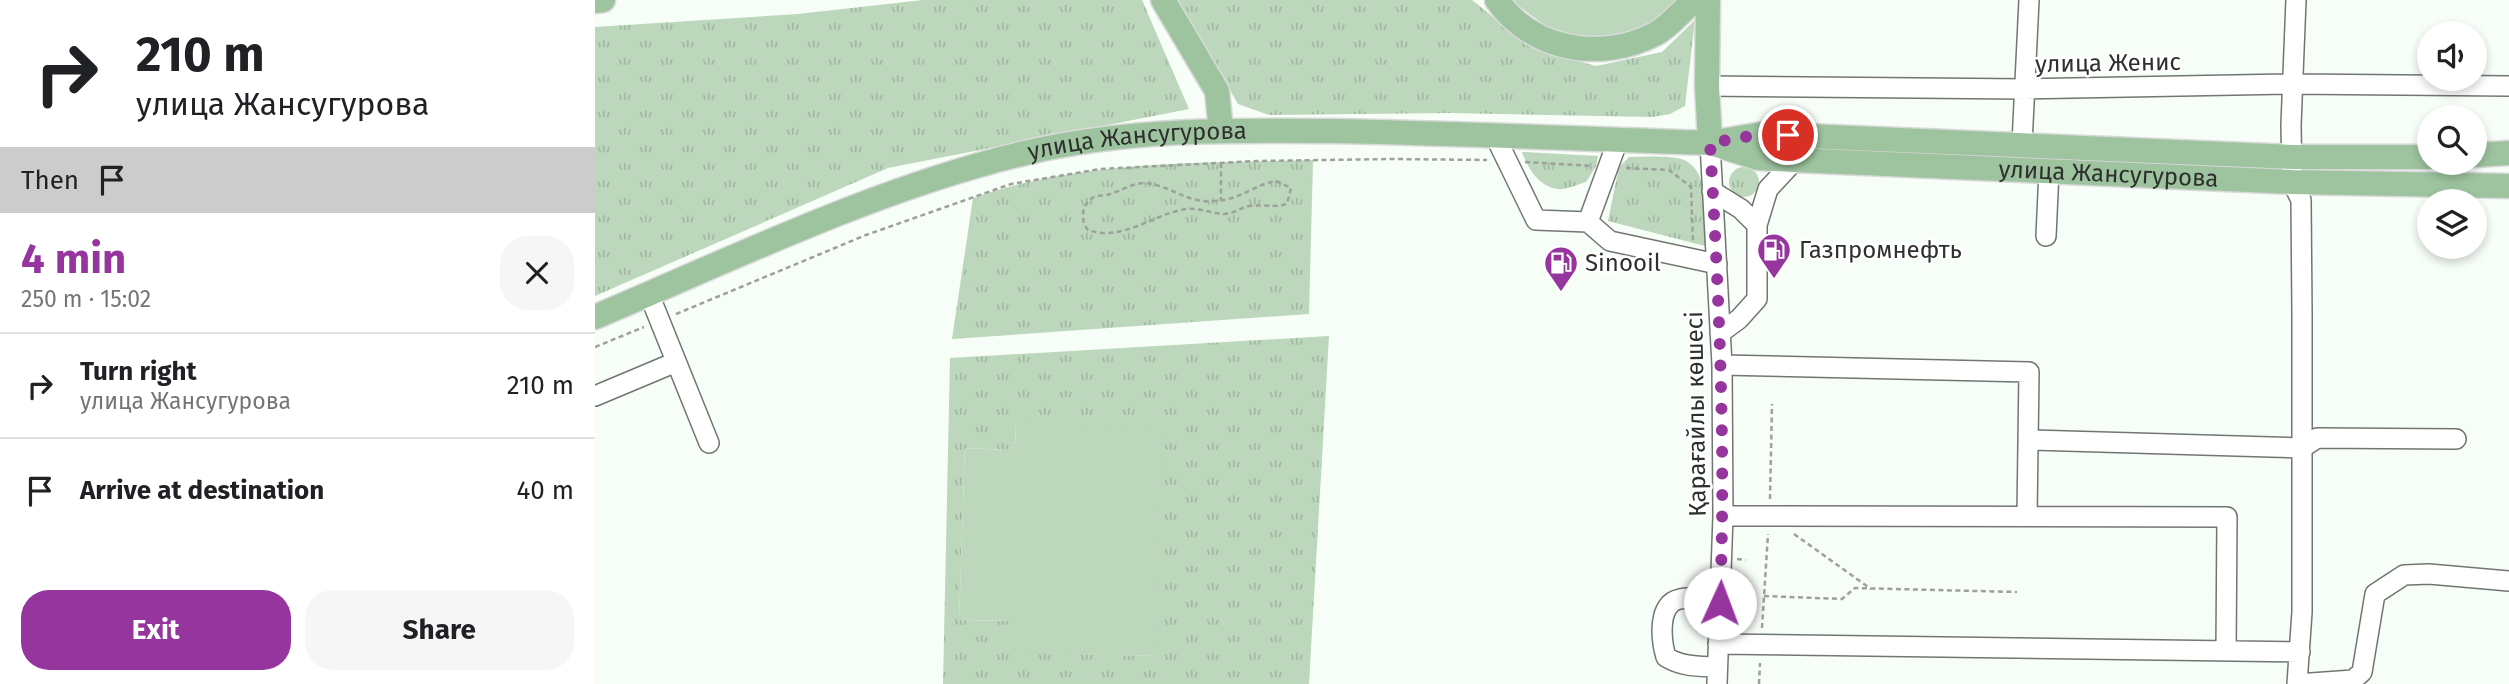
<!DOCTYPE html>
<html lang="en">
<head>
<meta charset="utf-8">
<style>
  body { margin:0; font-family:"Fira Sans",sans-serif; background:#f6f6f6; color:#202124; height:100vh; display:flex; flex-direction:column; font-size:26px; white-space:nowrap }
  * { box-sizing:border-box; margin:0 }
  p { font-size:23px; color:#757577 }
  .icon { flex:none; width:38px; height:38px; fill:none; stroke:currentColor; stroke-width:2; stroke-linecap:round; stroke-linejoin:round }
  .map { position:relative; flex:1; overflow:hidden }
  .details { display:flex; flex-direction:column; background:#fff; width:595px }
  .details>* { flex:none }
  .banner { background:#fff; color:#202124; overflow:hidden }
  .buttons { position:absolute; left:1822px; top:21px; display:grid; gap:14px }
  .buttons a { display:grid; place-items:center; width:70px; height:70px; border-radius:50%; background:#fff; box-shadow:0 4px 10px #0003; font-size:35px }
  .pin { position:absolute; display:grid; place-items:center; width:60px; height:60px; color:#fff; margin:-30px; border:4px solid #fff; border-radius:50%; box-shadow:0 2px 7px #0007 }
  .me { position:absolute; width:77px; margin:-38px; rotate:2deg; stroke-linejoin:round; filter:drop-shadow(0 0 5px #0008) }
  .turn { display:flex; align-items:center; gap:24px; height:147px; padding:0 21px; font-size:32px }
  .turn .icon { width:91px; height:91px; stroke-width:2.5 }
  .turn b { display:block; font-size:49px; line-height:60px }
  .then { display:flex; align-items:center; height:66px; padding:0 21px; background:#0003; gap:14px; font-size:26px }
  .round { display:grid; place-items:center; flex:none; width:74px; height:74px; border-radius:28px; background:#f6f6f6 }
  .headline { display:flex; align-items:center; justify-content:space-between; height:119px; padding:0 21px }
  h1 { font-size:42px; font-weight:700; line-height:52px; color:#95359d }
  .cta { display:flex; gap:14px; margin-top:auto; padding:14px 21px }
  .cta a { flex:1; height:80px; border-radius:28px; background:#95359d; color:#fff; font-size:28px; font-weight:700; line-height:80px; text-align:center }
  .cta a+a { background:#f6f6f6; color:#202124 }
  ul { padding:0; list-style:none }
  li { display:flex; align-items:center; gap:21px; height:105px; padding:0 21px; border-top:2px solid #e0e0e0 }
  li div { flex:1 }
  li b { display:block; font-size:26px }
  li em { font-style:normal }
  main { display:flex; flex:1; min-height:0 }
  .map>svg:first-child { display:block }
  .grass { fill:url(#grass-tufts); fill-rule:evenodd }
  .garden { fill:#bcd7bb }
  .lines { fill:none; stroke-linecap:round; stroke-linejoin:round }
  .minor-casing { stroke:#717671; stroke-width:22 }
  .major-casing { stroke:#d9dad9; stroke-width:27 }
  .path { stroke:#9ca19c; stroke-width:2.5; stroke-dasharray:5 3.5; stroke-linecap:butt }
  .minor { stroke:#fff; stroke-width:19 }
  .major { stroke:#9ec49f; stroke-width:24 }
  .route { stroke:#95359d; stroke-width:12; stroke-dasharray:0 21.6 }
  .labels { text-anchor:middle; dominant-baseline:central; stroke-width:5; stroke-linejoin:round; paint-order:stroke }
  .street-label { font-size:24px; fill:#2e302e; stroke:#fff }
  .poi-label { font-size:24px; fill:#2e302e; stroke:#fff; text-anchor:start }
</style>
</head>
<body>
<main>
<section class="details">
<div class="banner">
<div class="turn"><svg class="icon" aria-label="right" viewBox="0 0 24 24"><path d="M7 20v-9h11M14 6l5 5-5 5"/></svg><div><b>210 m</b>улица Жансугурова</div></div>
<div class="then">Then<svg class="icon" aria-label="arrive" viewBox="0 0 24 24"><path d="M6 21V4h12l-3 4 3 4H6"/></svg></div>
</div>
<div class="headline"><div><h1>4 min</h1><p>250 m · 15:02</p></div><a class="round"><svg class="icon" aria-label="close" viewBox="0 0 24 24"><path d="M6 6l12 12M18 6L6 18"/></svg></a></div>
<ul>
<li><svg class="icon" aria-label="right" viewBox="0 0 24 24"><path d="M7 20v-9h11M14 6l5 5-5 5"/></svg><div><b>Turn right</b><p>улица Жансугурова</p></div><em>210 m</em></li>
<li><svg class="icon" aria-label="arrive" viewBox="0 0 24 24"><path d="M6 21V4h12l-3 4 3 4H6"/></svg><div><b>Arrive at destination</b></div><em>40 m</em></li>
</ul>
<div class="cta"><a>Exit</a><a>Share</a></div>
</section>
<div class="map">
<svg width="1914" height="684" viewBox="0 0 1914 684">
  <defs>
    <pattern id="grass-tufts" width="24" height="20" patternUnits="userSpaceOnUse" patternTransform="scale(1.75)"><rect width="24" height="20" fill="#bcd7bb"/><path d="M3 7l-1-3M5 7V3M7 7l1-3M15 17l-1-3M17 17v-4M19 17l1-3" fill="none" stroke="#a2b9a1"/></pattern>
  </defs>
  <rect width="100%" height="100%" fill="#f7fdf7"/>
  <path class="grass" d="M 328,0 L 547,0 L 594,109 L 293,168 L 0,296 L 0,27 L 203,14 Z
    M 583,0 L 877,0 L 937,48 L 1001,66 L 1067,52 L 1100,20 L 1090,106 L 1075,114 L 1057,117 L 854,113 L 674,115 L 643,104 Z
    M 927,152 L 1003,156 L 1001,166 L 991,182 C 984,184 976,188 968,189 C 947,191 933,170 927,152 Z
    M 1034,157 C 1047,157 1077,155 1089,160 C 1116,171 1110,222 1110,246 L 1013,221 L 1024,167 Z
    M 718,160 L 714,314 L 357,339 L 378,198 C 485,160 606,163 718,160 Z
    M1134 182a15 15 0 1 1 30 0a15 15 0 1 1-30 0Z
    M 734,336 L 714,684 L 348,684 L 355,358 ZM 421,423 L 561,656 L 416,652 L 416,621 L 364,620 L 370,448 L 411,450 L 420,447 Z"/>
  <path class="garden" d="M 919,0 L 1081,0 C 1056,35 996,48 958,30 C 951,27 945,22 940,18 C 932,12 925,8 919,0 Z
    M 421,423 L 566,426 L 561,656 L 416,653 L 416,621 L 364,620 L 370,448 L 411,450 L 420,447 Z"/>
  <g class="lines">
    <g class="minor-casing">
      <path id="minor" d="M 1701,0 L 1696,125 L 1697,182 L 1706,200 L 1707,313 L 1707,612 L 1702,684
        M 1112,86 L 1430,89 L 1698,84 L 1914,86
        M 900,136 L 941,220 L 993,222 L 1023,140
        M 1115,143 L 1127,365 L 1128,516 L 1122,684
        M 1427,144 L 1434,0
        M 1117,191 L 1146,209 L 1162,225
        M 993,222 L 1015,241 L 1122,264
        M 1451,236 L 1454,171
        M 54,294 L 114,443
        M 1125,333 L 1144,319 L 1162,299 L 1162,225 L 1173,189 L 1200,160
        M 1127,365 L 1434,372 L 1432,516
        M 0,396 L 81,362
        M 1433,440 L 1707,448 L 1722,438 L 1861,439
        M 1128,516 L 1632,517 L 1631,651
        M 1123,644 L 1705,652
        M 1122,667 C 1104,666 1087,667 1071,657 C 1066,640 1062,603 1085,599 C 1097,596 1113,601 1125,603
        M 1702,684 L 1758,680 L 1767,672 L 1780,594 L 1809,575 L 1834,574 L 1914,581"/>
    </g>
    <g class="major-casing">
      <g id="major">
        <path d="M 568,0 L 622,91 L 626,131"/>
        <path d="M 902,0 C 937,51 1007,62 1060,34 C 1072,28 1083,15 1093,6 L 1097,0"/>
        <path d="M 1113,0 L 1112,86 L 1115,143"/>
        <path d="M 0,1 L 8,0"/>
        <path id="s1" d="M 1119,144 L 1163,158 L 1200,160 L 1697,182 L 1914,186"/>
        <path d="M 1880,155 L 1914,153"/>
        <path id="s2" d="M 0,317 C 139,258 283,188 430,153 C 530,129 633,130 734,131 C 861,133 988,139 1115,143 L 1167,134 L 1698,157 L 1834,157"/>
      </g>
    </g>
    <path class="path" d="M 930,162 L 997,166
      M 626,163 L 626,200
      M 1031,168 L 1074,170 L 1096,187 L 1098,242
      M 681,181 L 696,188 L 692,204 C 679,208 667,204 654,206 C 645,208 638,214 629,214 C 616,213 604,208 591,209 C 558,214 528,242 493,230 C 485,220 486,204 499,197 C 503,195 510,196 515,194 C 529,190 541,180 557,184 C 580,189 593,203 619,201 C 646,200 658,185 681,181 Z
      M 81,314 L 271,235 L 416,184 L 505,169 L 662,161 L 798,159 L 892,160
      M 0,347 L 49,327
      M 1175,499 L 1177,404
      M 1199,534 L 1276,589
      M 1142,559 L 1151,560
      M 1169,596 L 1247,599 L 1260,588 L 1422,592
      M 1167,628 L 1173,534
      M 1164,684 L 1165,663"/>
    <use href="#minor" class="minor"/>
    <use href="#major" class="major"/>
  </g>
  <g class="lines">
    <path class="route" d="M 1125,603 C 1131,449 1124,297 1115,143 L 1167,134 L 1193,135"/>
  </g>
  <defs>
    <g id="fuel-pin" transform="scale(1.75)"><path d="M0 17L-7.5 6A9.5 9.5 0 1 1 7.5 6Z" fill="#95359d" stroke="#fff"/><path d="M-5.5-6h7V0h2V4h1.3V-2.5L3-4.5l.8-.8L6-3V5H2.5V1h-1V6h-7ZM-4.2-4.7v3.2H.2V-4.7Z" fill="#fff"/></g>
  </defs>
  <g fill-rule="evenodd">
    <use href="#fuel-pin" x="1179" y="250"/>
    <use href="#fuel-pin" x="966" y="263"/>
  </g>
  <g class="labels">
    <g class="street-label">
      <text transform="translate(1513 63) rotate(-1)">улица Женис</text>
      <text stroke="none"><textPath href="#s2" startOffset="574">улица Жансугурова</textPath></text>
      <text stroke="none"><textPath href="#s1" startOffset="397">улица Жансугурова</textPath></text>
      <text transform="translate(1101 414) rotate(-91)">Қарағайлы көшесі</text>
    </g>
    <g class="poi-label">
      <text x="1204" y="250">Газпромнефть</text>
      <text x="990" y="263">Sinooil</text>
    </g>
  </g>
</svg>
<div class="buttons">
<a><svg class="icon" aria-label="sound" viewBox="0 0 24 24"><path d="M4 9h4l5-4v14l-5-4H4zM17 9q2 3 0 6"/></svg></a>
<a><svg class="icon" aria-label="search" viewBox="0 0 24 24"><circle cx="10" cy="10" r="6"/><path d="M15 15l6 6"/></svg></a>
<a><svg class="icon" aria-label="layers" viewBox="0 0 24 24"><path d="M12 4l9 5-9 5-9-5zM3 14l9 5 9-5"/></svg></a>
</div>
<div class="pin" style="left:1193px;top:135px;background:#d93025"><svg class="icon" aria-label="arrive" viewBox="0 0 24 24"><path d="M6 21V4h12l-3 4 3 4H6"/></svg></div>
<svg class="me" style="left:1125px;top:603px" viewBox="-20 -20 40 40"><circle r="19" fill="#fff"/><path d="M0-13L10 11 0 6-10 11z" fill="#95359d"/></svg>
</div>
</main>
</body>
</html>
